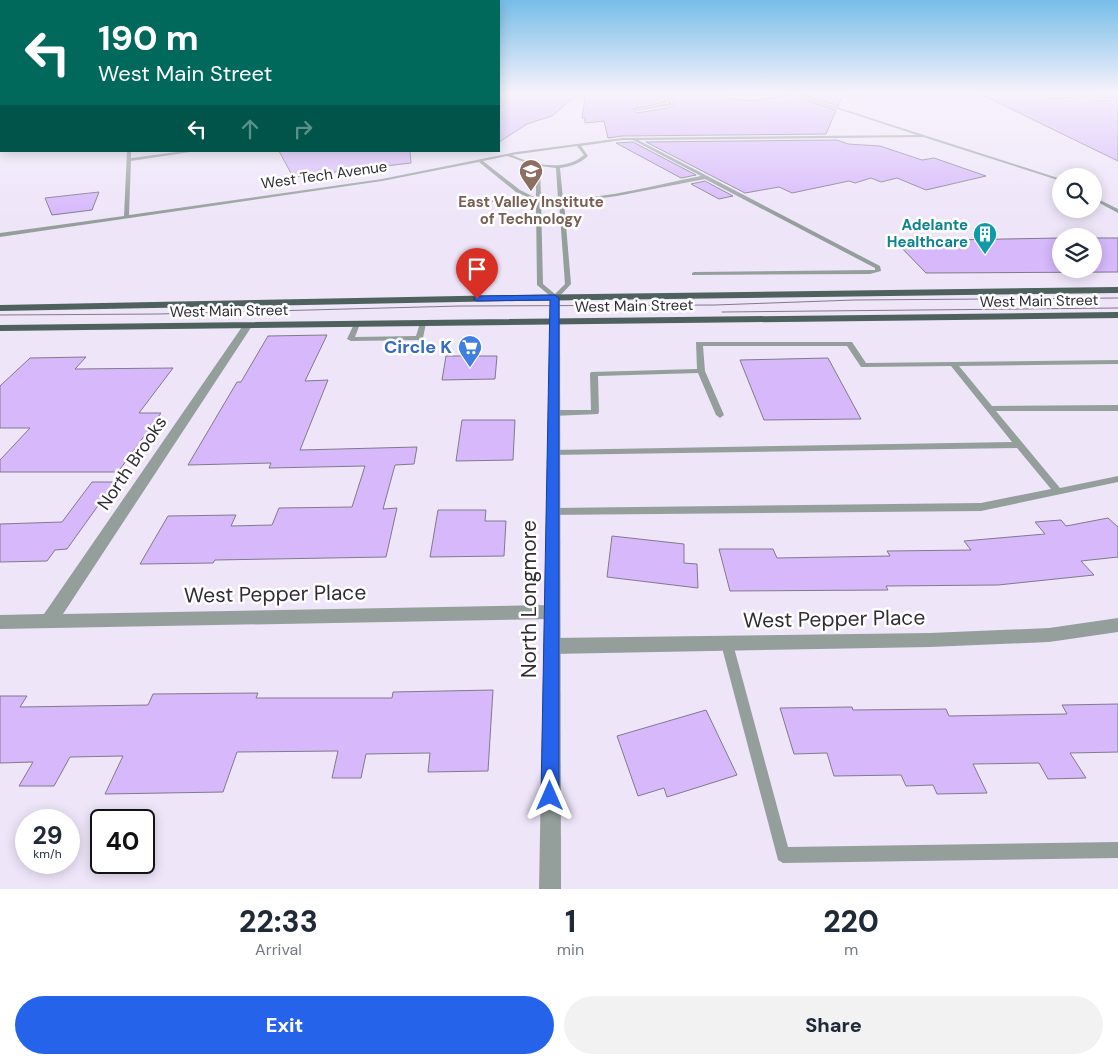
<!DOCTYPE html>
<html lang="en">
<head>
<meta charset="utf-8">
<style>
  body { margin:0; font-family:"DM Sans",sans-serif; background:#f2f2f3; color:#1f2937; height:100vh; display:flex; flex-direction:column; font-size:19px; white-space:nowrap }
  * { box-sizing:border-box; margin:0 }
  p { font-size:16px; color:#747a83 }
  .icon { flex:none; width:28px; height:28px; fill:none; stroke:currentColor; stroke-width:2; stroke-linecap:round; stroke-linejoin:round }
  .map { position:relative; height:889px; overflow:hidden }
  .side { display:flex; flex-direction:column; background:#fff; flex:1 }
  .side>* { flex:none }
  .guide { position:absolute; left:0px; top:0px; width:500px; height:152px; box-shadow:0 2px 12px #0003; background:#00695c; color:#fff; overflow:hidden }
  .controls { position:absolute; left:1052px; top:168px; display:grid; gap:10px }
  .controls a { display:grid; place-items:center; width:50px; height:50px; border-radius:50%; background:#fff; box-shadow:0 2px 12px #0003; font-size:25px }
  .speed { position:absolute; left:15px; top:809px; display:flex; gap:10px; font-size:25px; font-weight:700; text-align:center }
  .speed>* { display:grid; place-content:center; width:65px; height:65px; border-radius:50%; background:#fff; box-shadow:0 2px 12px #0003; line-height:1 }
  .speed small { font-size:12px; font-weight:400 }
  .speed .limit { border:2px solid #111; border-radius:8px; background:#fff; color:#111 }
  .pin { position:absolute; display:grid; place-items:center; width:42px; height:42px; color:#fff; margin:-51px -21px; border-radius:50% 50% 50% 0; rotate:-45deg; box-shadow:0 0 5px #0007 }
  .pin .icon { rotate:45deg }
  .me { position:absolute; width:55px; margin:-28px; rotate:0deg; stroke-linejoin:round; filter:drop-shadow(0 0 4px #0008) }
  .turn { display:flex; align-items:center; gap:18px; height:105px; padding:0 15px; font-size:22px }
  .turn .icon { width:65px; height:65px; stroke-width:2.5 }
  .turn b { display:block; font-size:35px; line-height:42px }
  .lanes { display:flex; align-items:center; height:48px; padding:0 15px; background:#0003; justify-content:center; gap:25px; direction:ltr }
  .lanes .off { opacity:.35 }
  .eta { display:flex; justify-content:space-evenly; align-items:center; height:85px; text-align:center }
  .eta b { font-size:30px; font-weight:800; line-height:35px }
  .cta { display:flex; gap:10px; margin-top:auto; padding:10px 15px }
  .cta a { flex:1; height:58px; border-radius:30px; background:#2563eb; color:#fff; font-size:20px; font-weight:800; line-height:58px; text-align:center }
  .cta a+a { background:#f2f2f3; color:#1f2937 }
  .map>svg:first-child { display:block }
  .building { fill:#d6b8fb; stroke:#817a8b }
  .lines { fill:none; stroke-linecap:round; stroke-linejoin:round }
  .service { fill:#949f9c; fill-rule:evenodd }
  .minor { fill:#949f9c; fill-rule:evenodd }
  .tertiary { fill:#949f9c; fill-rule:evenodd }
  .primary { fill:#4e615d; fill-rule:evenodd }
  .tram { stroke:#807a88; stroke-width:1 }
  .route { fill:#2563eb; stroke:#184099 }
  .labels { text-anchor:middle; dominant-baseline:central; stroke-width:5; stroke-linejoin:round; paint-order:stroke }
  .far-street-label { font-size:15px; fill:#302d35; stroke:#fff }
  .far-education-label { font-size:15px; font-weight:bold; fill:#785e54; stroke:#fff }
  .far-culture-label { font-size:15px; font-weight:bold; fill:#0d838f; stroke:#fff; text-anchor:end }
  .shop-label { font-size:18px; font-weight:bold; fill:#366cbe; stroke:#fff; text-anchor:end }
  .street-label { font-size:18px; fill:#302d35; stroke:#fff }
  .near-street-label { font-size:21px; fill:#302d35; stroke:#fff }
</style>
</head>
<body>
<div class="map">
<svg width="1118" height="889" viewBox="0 0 1118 889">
  <rect width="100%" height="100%" fill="#eee5f9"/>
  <path class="building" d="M 499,92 L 580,92 L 552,116 L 527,124 L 499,142 Z
    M 586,92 L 662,92 L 666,102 L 633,109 L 637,113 L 672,107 L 674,104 L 669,92 L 720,92 L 726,98 L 751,101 L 790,95 L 836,110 L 826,134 L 622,136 L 608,138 L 604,121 L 585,123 L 585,118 L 582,118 Z
    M 817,92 L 845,92 L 838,106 L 802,94 Z
    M 976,92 L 1079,92 L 1046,93 L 1042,96 L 1044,98 L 1089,97 L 1091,94 L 1097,97 L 1118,97 L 1118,161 Z
    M 837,140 L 848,144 L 880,146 L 922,160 L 934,158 L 986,176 L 926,190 L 897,178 L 881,182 L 871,178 L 855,183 L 849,181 L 792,193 L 779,187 L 745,193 L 646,142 Z
    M 633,142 L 696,175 L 681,178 L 616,143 Z
    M 279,151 L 410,151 L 411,163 L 293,177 Z
    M 705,181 L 733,196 L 719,199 L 691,184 Z
    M 99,192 L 92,210 L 52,215 L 45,198 Z
    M 1061,238 L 1061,269 L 1094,269 L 1094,238 L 1118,238 L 1118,272 L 926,273 L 895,241 Z
    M 327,335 L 305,381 L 328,380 L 300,450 L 417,447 L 414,464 L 395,465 L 383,509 L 397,508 L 386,557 L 215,560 L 213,563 L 140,564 L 168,516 L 236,515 L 231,526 L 272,525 L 279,508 L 352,507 L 365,466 L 269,468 L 271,463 L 188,465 L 237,382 L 241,382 L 268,336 Z
    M 446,356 L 497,356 L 495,379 L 442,380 Z
    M 86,357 L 75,369 L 173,368 L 139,413 L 161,413 L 118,472 L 0,472 L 0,460 L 30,428 L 0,428 L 0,386 L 30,358 Z
    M 828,358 L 861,419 L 764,420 L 740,360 Z
    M 462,420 L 515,420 L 513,460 L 456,461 Z
    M 92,482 L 115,482 L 67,549 L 55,550 L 47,561 L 0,562 L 0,524 L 62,522 Z
    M 438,510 L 486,510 L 485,521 L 506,521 L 504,556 L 430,557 Z
    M 1108,518 L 1118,527 L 1118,557 L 1081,561 L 1094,575 L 998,585 L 886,586 L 888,590 L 730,591 L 719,549 L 773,549 L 777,558 L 890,556 L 887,551 L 971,550 L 964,541 L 1045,534 L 1035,522 L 1061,520 L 1066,526 Z
    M 612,536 L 684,544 L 684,563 L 697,564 L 698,588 L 607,577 Z
    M 493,690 L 488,771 L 428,772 L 430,753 L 366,754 L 361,778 L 332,778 L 338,751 L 237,752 L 223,792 L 105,794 L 123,756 L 70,757 L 54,786 L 19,786 L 33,762 L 0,763 L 0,696 L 27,696 L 20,707 L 148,705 L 153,694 L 258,693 L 256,698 L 392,698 L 393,692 Z
    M 1118,704 L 1118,752 L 1070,753 L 1086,778 L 1048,779 L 1039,763 L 973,764 L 987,793 L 937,794 L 933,785 L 906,786 L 901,775 L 834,776 L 827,753 L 794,754 L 780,708 L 852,707 L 853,710 L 946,709 L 949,716 L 1067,714 L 1062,705 Z
    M 706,710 L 737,775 L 667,797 L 664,788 L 638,796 L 617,736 Z"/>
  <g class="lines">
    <path class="service" d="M 664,92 L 667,92 L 672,105 L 637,111 L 635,110 L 669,103 Z
      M 786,92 L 790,92 L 1061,179 L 1061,181 L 923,137 L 638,140 L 880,266 L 881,271 L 870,274 L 692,275 L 692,273 L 694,272 L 875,270 L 875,268 L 705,179 L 617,196 L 588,200 L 564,202 L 571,284 L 557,299 L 555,300 L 537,285 L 536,201 L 490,202 L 490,201 L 492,200 L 530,198 L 516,192 L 479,162 L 382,181 L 0,237 L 0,233 L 124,216 L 127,151 L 131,151 L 131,158 L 184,151 L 197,151 L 131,161 L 129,215 L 382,179 L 516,152 L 622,138 L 917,135 ZM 622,140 L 633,140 L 701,176 C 655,185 610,198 563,199 L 560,168 C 572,166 579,164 588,156 L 581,146 ZM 577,146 L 584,155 C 565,172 533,165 512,155 ZM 507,156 L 536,166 L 536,198 L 520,190 L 483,161 ZM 540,166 L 556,168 L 558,199 L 541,199 ZM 541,201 L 559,202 L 565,284 L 555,294 L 543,284 Z
      M 1088,93 L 1089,95 L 1044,96 L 1046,95 Z
      M 1097,100 L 1109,100 L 1111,101 L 1096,102 Z
      M 1094,197 L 1118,209 L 1118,213 L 1094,200 Z
      M 423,321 L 426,323 L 423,338 L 419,340 L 351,341 L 347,339 L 354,324 L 357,322 L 360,324 L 355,337 L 416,336 L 420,323 Z
      M 696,342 L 852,342 L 866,363 L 1118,360 L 1118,364 L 959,366 L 992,406 L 1118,405 L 1118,411 L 996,411 L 1060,488 L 1118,476 L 1118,482 L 981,511 L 549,515 L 547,512 L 549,509 L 552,508 L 981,503 L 1051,489 L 1017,448 L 550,455 L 549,453 L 550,451 L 553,450 L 1012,442 L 951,366 L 864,367 L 861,367 L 847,346 L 703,346 L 705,371 L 724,415 L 720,418 L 716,415 L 698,373 L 598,376 L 599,412 L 598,414 L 553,416 L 549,413 L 553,410 L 591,410 L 590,374 L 591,372 L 697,369 Z
      M 727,639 L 731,640 L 733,644 L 788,847 L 1118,842 L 1118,858 L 783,863 L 778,860 L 721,644 L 723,640 Z"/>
    <path class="minor" d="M 247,323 L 252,326 L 63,614 L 551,605 L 557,607 L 559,612 L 557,617 L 551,619 L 0,629 L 0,615 L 44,614 L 244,324 Z
      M 1118,618 L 1118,632 L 1049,642 L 930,647 L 551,654 L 545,651 L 543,646 L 545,641 L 551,638 L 930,633 L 1049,628 Z"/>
    <path class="tertiary" d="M 555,295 L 560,298 L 561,889 L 539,889 L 550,298 Z"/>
    <path class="primary" d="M 1118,287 L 1118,293 L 516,301 L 0,311 L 0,305 L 516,295 Z
      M 1118,312 L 1118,318 L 0,331 L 0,325 Z"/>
    <path class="tram" d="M 722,312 L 1118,308
      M 0,315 L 158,314 L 460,306 L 715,305 L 854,300 L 1118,298"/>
  </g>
  <linearGradient id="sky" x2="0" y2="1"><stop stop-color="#77bde8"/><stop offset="0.43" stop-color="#f7f3fc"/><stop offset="1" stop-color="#f7f3fc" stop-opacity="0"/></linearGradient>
  <rect width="1118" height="216" fill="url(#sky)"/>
  <path class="route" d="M 555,295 L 559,298 L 559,796 L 557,802 L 550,805 L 543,802 L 541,796 L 550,300 L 477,301 L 473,299 L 477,296 Z"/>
  <defs>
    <g id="school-pin" transform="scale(1.25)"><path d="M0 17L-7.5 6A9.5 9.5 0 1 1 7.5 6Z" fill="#8d6e63" stroke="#fff"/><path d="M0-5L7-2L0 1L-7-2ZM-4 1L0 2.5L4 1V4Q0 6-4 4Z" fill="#fff"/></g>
    <g id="building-pin" transform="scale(1.25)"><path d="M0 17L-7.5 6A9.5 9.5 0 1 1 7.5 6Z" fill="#0f9aa8" stroke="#fff"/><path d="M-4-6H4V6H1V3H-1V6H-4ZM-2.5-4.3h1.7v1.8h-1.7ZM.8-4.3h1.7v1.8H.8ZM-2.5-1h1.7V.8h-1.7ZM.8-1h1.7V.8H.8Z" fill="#fff"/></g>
    <g id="supermarket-pin" transform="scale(1.25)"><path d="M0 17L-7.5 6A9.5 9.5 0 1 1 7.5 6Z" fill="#3f7fe0" stroke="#fff"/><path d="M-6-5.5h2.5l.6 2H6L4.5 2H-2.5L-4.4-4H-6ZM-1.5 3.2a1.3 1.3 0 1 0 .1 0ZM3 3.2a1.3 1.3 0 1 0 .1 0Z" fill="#fff"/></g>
  </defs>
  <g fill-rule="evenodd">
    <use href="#school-pin" x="531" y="171"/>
    <use href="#building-pin" x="985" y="234"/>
    <use href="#supermarket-pin" x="470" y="347"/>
  </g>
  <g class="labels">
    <g class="far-street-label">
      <text transform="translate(324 175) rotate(-8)">West Tech Avenue</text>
      <text transform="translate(1039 301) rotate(-1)">West Main Street</text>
      <text transform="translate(634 306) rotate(-1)">West Main Street</text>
      <text transform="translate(229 311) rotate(-1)">West Main Street</text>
    </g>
    <g class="far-education-label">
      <text x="531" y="202">East Valley Institute<tspan x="531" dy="17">of Technology</tspan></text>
    </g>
    <g class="far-culture-label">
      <text x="968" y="225">Adelante<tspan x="968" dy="17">Healthcare</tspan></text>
    </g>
    <g class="shop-label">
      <text x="452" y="347">Circle K</text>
    </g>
    <g class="street-label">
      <text transform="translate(132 463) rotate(-56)">North Brooks</text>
    </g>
    <g class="near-street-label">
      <text transform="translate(275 594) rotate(-1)">West Pepper Place</text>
      <text transform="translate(529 599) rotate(-90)">North Longmore</text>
      <text transform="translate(834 619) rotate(-1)">West Pepper Place</text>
    </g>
  </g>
</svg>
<div class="controls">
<a><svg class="icon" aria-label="search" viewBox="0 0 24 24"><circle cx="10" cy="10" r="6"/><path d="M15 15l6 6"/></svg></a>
<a><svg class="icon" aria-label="layers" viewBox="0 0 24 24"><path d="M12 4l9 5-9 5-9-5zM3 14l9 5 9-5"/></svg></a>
</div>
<div class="speed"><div>29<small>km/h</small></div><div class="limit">40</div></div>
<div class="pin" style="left:477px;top:299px;background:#d93025"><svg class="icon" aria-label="arrive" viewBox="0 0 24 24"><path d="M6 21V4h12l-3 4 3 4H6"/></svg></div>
<svg class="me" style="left:550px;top:796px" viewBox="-20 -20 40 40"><path d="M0-17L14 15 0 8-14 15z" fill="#2563eb" stroke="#fff" stroke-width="4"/></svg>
<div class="guide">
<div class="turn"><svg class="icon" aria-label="left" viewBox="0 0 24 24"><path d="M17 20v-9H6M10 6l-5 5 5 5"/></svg><div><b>190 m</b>West Main Street</div></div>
<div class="lanes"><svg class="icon" aria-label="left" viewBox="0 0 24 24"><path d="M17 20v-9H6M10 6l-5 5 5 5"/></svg><svg class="icon off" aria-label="ahead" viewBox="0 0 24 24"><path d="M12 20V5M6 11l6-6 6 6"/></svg><svg class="icon off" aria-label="right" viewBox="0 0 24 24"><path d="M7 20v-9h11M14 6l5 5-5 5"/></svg></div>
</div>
</div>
<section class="side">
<div class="eta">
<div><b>22:33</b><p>Arrival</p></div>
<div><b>1</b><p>min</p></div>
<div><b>220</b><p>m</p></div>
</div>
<div class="cta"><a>Exit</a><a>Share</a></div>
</section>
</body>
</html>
